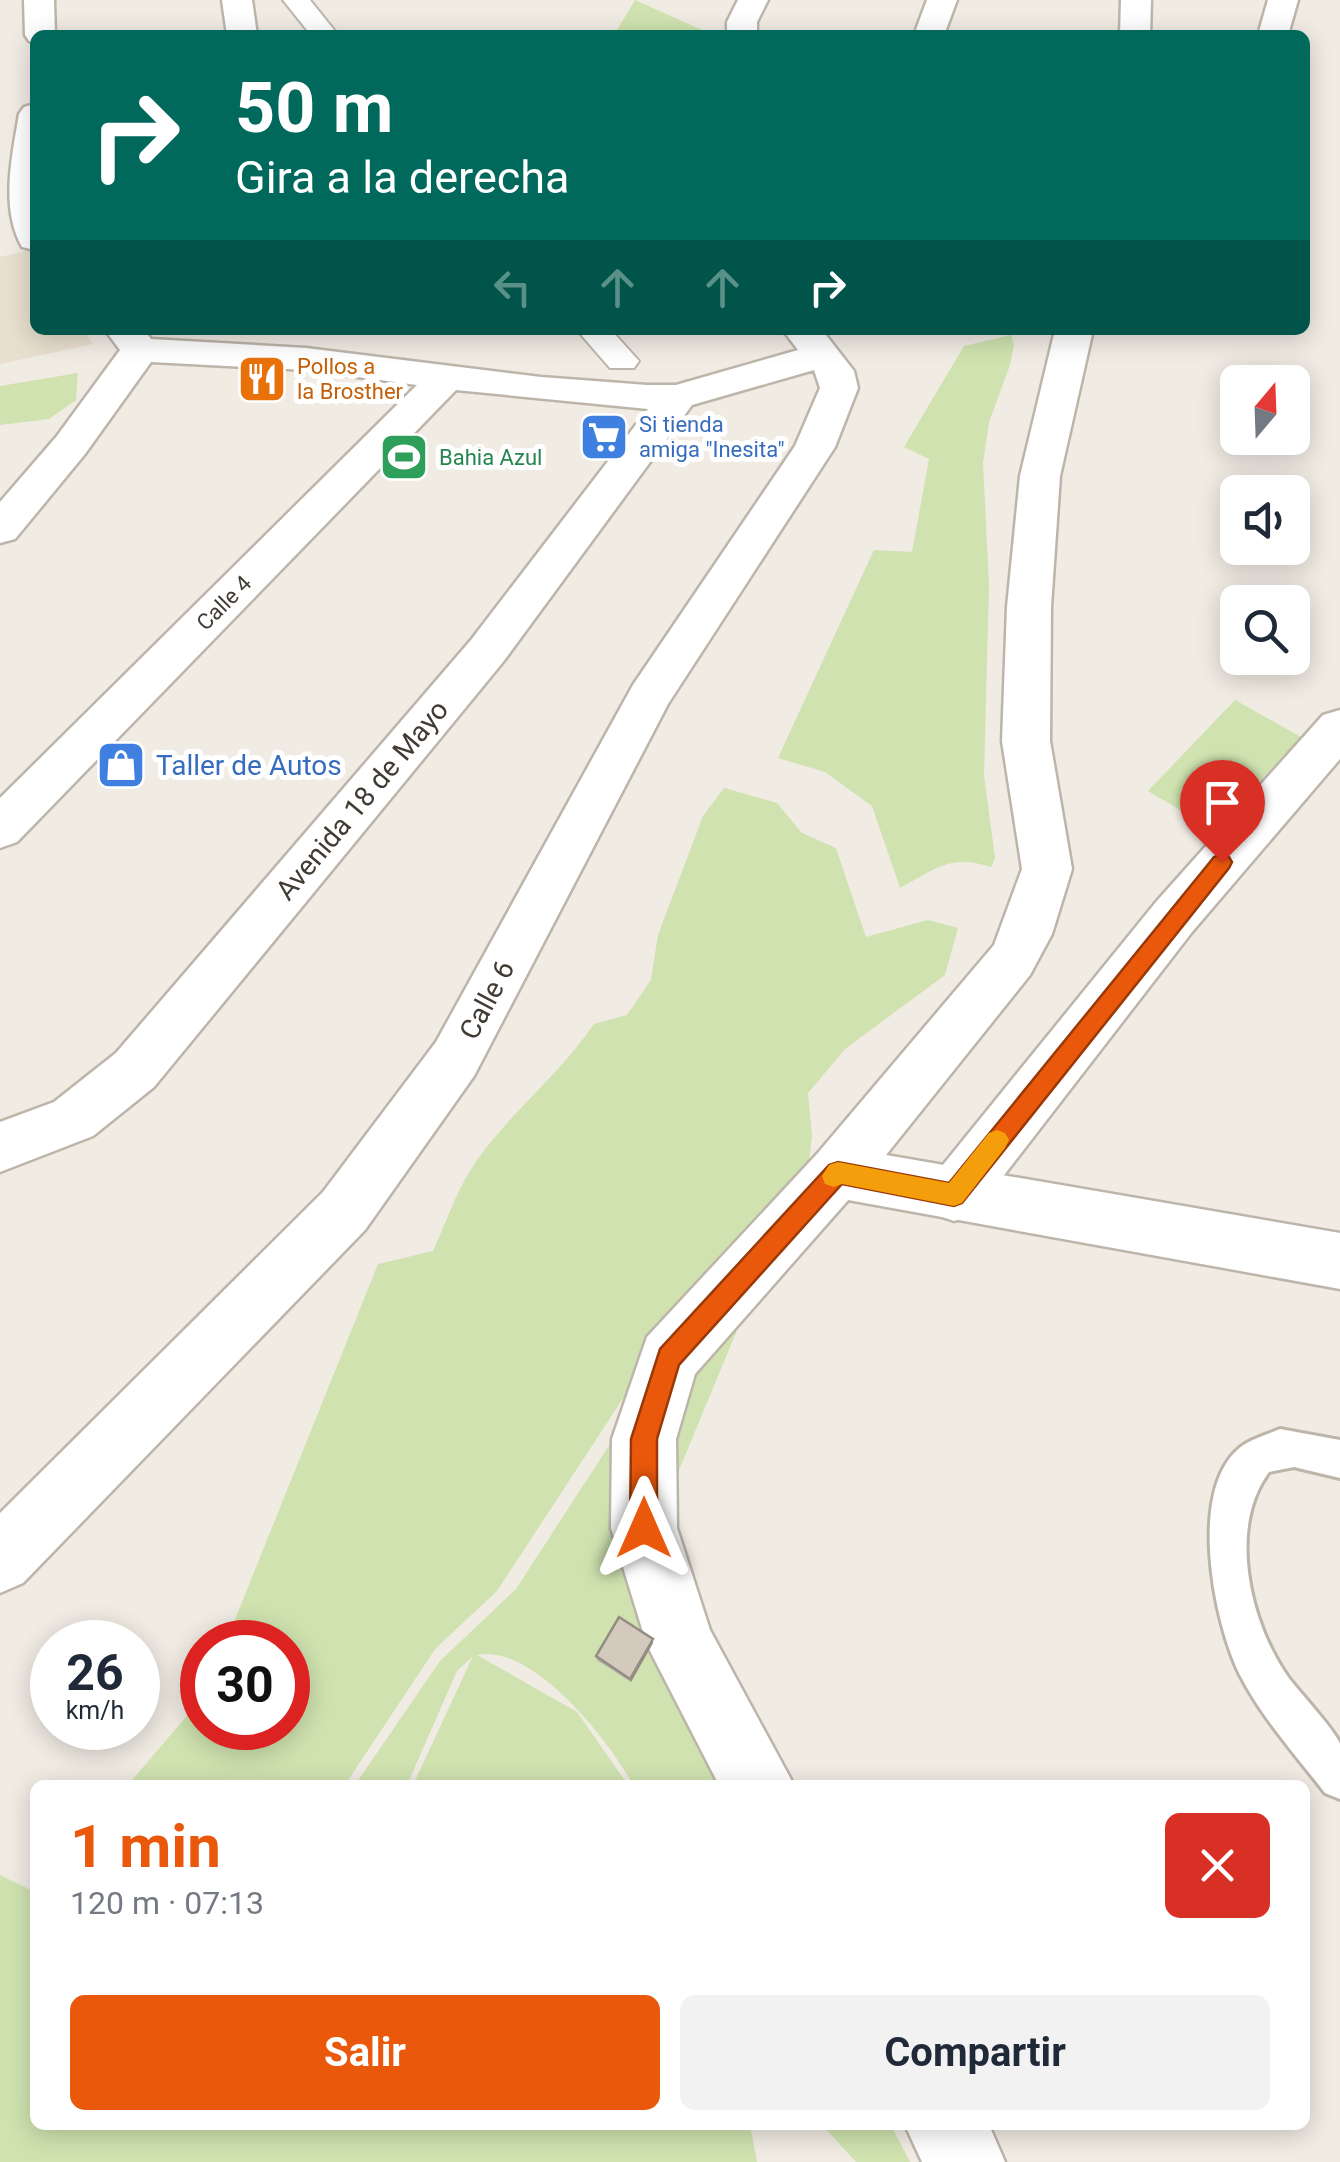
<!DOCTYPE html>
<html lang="es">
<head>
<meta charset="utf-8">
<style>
  body { margin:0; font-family:Roboto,sans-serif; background:#f2f2f3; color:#1f2937; height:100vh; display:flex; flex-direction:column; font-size:38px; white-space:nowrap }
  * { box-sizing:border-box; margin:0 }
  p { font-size:32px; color:#747a83 }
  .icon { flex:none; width:55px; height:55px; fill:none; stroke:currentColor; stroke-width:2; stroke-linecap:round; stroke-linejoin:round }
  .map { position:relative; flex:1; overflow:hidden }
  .panel { position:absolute; left:30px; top:1780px; width:1280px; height:350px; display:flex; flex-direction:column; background:#fff; border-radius:15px; box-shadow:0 5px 25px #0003 }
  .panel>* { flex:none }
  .banner { position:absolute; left:30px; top:30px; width:1280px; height:305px; border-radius:15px; box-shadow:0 5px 25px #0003; background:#00695c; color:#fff; overflow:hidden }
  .needle { width:65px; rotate:19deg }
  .controls { position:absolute; left:1220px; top:365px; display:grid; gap:20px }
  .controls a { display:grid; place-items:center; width:90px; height:90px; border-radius:15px; background:#fff; box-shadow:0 5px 25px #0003; font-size:50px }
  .speed { position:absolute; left:30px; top:1620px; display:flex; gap:20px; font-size:50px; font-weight:700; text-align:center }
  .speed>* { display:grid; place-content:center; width:130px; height:130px; border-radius:50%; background:#fff; box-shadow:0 5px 25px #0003; line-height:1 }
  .speed small { font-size:25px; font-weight:400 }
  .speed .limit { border:15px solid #d22; background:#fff; color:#111 }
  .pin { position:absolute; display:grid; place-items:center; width:85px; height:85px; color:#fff; margin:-102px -42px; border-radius:50% 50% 50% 0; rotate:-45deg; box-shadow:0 0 10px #0007 }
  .pin .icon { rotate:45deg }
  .me { position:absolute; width:110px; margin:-55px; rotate:0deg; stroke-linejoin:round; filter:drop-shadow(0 0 8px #0008) }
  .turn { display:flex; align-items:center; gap:35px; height:210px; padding:0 40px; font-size:45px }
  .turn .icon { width:130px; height:130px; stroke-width:2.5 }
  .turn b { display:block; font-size:70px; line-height:85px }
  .lanes { display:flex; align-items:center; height:95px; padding:0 40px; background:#0003; justify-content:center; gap:50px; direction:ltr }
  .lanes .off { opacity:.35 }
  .round { display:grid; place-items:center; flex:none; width:105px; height:105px; border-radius:15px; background:#f2f2f3 }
  .summary { display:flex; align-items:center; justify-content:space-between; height:170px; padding:0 40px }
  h1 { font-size:60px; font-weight:700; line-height:75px; color:#ea580c }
  .cta { display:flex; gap:20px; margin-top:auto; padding:20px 40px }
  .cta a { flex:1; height:115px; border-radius:15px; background:#ea580c; color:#fff; font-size:40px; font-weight:700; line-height:115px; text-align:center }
  .cta a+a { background:#f2f2f3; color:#1f2937 }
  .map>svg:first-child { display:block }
  .education { fill:#e8dfce }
  .green { fill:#cfe2af }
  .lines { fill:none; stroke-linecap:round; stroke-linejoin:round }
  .service-casing { stroke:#beb5aa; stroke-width:6 }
  .pedestrian-casing { stroke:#beb5aa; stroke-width:4 }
  .minor-casing { stroke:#beb5aa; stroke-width:5 }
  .tertiary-casing { stroke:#beb5aa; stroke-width:5 }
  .service { fill:#fff; fill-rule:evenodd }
  .pedestrian { fill:#fff; fill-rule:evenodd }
  .minor { fill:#fff; fill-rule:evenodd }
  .tertiary { fill:#fff; fill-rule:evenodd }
  .wall { fill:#b6ada3 }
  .shaded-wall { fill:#948d84 }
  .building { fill:#d4c9bd; stroke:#948d84; stroke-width:2.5 }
  .route { fill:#ea580c; stroke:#983908; stroke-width:2.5 }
  .slow { fill:#f59e0b }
  .labels { text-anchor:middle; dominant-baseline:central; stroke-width:10; stroke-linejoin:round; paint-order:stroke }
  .far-food-label { font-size:22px; fill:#c56008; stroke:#fff; text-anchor:start }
  .far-shop-label { font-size:22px; fill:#366cbe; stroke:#fff; text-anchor:start }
  .far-leisure-label { font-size:22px; fill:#27864d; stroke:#fff; text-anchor:start }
  .far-street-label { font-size:22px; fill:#413b34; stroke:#fff }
  .shop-label { font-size:28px; fill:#366cbe; stroke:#fff; text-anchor:start }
  .street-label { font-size:28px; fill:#413b34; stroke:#fff }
</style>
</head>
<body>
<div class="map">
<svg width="1340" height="2162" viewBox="0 0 1340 2162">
  <rect width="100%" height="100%" fill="#f0ebe3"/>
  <path class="education" d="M 29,250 L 35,258 L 35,330 L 84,330 L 93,344 L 0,364 L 0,257 Z"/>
  <path class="green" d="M 635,0 L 713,35 L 614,35 Z
    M 1011,335 L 1014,345 L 1010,365 L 989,422 L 983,463 L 989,585 L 984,775 L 995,858 L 991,867 C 949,854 936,869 900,888 L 872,806 L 825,772 L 778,758 L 874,550 L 912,552 L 929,459 L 904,447 L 964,346 Z
    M 78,373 L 76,400 L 49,419 L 0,425 L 0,386 Z
    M 1235,700 L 1301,737 L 1214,830 L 1148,791 Z
    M 724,788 L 777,803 L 802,833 L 836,848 L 866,937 L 928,920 L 958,928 L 945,975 L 845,1049 L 808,1093 L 812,1136 L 806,1186 L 684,1305 L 497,1591 L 435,1649 L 345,1785 L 128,1785 L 202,1698 L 202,1728 L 288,1728 L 288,1642 L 226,1642 L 378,1264 L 433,1251 C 447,1221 458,1186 477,1160 C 513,1110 560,1074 594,1024 L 627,1015 L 651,980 L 658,935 L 703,816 Z
    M 777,1234 L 652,1535 L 729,1785 L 633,1785 C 610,1741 532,1643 477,1655 L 577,1712 L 628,1785 L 413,1785 L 473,1656 L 457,1671 L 407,1785 L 355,1785 L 440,1661 L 516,1589 L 697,1310 Z
    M 0,1875 L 35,1892 L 35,2125 L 750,2125 L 757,2162 L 0,2162 Z
    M 822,2125 L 891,2125 L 910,2162 L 856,2162 Z"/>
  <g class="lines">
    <g class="service-casing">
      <path id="service" d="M 1280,1429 L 1340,1440 L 1340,1478 L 1294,1467 L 1269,1472 C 1227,1528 1250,1623 1288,1677 C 1299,1692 1335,1730 1340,1744 C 1340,1759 1340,1783 1340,1799 L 1325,1793 C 1296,1755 1262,1718 1240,1675 C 1214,1623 1185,1483 1245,1444 C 1255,1438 1269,1434 1280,1429 Z"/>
    </g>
    <g class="pedestrian-casing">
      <path id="pedestrian" d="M 283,0 L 310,0 L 338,35 L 311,35 Z
        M 577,330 L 611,330 L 639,361 L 634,368 L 610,368 Z"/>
    </g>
    <g class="minor-casing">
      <path id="minor" d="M 24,0 L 54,0 L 55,35 L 35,35 L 35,43 L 29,41 L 25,35 Z
        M 222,0 L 252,0 L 257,35 L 227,35 Z
        M 927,0 L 957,0 L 944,35 L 914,35 Z
        M 1121,0 L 1151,0 L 1150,35 L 1120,35 Z
        M 1268,0 L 1298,0 L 1288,35 L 1258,35 Z
        M 35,104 L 35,250 L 22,247 C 0,208 12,156 19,114 L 24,107 Z
        M 105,330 L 144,330 L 151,339 L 306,348 L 541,377 L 647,385 L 676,385 L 798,350 L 783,330 L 822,330 L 854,371 L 858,388 L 835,447 L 668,704 L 474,1076 L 365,1230 L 23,1583 L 0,1593 L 0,1513 L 323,1192 L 436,1042 L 633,685 L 795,446 L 820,388 L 814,370 L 692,405 L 503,662 L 154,1087 L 93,1136 L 0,1172 L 0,1122 L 54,1102 L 116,1053 L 471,640 L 648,409 L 456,390 L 17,842 L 0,848 L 0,798 L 417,385 L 306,370 L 151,362 L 85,454 L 15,539 L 0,543 L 0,502 L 57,436 L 120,350 Z
        M 1340,710 L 1340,759 L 1192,932 L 974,1214 L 954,1221 L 934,1214 L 925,1195 L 934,1176 L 1156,902 L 1323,715 Z
        M 837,1146 L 857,1154 L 866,1172 L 857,1190 L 695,1374 L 676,1439 L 677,1528 L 710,1630 L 794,1785 L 719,1785 L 647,1645 L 611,1528 L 612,1439 L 647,1337 L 817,1154 Z
        M 905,2125 L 989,2125 L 1005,2162 L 922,2162 Z"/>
    </g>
    <g class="tertiary-casing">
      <path id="tertiary" d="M 738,0 L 768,0 L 757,22 L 757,35 L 727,35 L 727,22 Z
        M 1055,330 L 1093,330 L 1060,476 L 1051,607 L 1050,741 L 1072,869 L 1052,934 L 1030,975 L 886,1155 L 1340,1233 L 1340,1289 L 837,1198 L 817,1190 L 808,1172 L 817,1154 L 994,945 L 1022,869 L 1002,741 L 1007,607 L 1020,476 Z"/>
    </g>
    <use href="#service" class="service"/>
    <use href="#pedestrian" class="pedestrian"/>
    <use href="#minor" class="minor"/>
    <use href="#tertiary" class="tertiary"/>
  </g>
  <path class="wall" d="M 653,1639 L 653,1643 L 631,1682 L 597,1660 L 596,1656 Z"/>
  <path class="shaded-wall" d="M 653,1639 L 653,1643 L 631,1682 L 630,1679 Z"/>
  <path class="building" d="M 619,1617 L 653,1639 L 630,1679 L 596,1656 Z"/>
  <path class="route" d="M 1222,854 L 1229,857 L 1232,862 L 1229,868 L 962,1203 L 954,1206 L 842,1184 L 679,1365 L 657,1439 L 657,1528 L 653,1538 L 644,1542 L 634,1538 L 630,1528 L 631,1439 L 660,1349 L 829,1165 L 838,1162 L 949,1183 L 1214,857 Z"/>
  <path class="slow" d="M 997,1130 L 1005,1133 L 1009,1140 L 1005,1148 L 962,1203 L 954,1206 L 842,1184 L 834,1187 L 825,1184 L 822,1176 L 829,1165 L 838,1162 L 949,1183 L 989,1133 Z"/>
  <defs>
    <g id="restaurant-square" transform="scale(2.5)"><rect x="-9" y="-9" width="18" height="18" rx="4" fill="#e8710a" stroke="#fff"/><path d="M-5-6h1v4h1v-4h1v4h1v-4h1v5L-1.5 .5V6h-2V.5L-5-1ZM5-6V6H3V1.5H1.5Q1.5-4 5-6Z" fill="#fff"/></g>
    <g id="supermarket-square" transform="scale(2.5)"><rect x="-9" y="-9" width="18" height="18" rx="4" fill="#3f7fe0" stroke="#fff"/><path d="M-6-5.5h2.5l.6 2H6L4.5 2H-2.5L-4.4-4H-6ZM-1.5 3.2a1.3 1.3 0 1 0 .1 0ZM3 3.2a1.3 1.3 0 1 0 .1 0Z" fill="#fff"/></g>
    <g id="stadium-square" transform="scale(2.5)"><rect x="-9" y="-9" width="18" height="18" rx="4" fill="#2e9e5b" stroke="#fff"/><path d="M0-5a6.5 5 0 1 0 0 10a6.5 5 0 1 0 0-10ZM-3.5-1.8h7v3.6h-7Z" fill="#fff"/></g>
    <g id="shop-square" transform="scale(2.5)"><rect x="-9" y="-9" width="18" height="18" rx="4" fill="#3f7fe0" stroke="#fff"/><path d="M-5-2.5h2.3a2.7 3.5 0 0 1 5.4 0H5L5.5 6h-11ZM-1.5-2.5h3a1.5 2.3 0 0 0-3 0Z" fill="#fff"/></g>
  </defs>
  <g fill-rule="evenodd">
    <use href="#restaurant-square" x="262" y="379"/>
    <use href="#supermarket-square" x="604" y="437"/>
    <use href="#stadium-square" x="404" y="457"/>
    <use href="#shop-square" x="121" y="765"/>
  </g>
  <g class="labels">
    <g class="far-food-label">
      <text x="297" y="366">Pollos a<tspan x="297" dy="25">la Brosther</tspan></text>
    </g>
    <g class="far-shop-label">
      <text x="639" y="424">Si tienda<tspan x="639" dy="25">amiga "Inesita"</tspan></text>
    </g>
    <g class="far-leisure-label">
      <text x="439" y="457">Bahia Azul</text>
    </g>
    <g class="far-street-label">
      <text transform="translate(224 603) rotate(-45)">Calle 4</text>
    </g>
    <g class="shop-label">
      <text x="156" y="765">Taller de Autos</text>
    </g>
    <g class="street-label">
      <text transform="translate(362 800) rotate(-50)">Avenida 18 de Mayo</text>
      <text transform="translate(487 1000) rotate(-62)">Calle 6</text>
    </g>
  </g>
</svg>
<div class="controls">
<a><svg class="needle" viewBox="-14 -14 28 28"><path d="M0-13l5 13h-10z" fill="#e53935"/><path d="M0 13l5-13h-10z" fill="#747a83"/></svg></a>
<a><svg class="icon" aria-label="sound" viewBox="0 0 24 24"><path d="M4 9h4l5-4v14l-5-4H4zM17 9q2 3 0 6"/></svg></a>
<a><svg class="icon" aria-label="search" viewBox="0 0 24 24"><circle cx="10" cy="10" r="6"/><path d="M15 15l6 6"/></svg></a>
</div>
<div class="speed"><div>26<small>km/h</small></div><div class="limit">30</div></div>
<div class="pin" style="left:1222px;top:862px;background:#d93025"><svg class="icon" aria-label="arrive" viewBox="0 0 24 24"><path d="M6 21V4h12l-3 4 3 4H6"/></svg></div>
<svg class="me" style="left:644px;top:1528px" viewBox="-20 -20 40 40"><path d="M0-17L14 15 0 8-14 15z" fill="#ea580c" stroke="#fff" stroke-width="4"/></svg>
<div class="banner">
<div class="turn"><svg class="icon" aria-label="right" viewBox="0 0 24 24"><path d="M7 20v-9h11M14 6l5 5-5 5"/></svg><div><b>50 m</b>Gira a la derecha</div></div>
<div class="lanes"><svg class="icon off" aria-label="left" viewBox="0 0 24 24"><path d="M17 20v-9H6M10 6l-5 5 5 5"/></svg><svg class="icon off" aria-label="ahead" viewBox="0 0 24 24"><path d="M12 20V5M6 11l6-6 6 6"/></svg><svg class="icon off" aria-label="ahead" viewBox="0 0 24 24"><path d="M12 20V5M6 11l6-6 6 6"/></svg><svg class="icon" aria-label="right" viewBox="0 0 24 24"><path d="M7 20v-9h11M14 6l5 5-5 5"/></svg></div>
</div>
<section class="panel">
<div class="summary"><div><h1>1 min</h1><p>120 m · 07:13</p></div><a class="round" style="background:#d93025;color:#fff"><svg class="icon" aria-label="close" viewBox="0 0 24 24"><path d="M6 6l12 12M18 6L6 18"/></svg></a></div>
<div class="cta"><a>Salir</a><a>Compartir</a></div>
</section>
</div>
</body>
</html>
